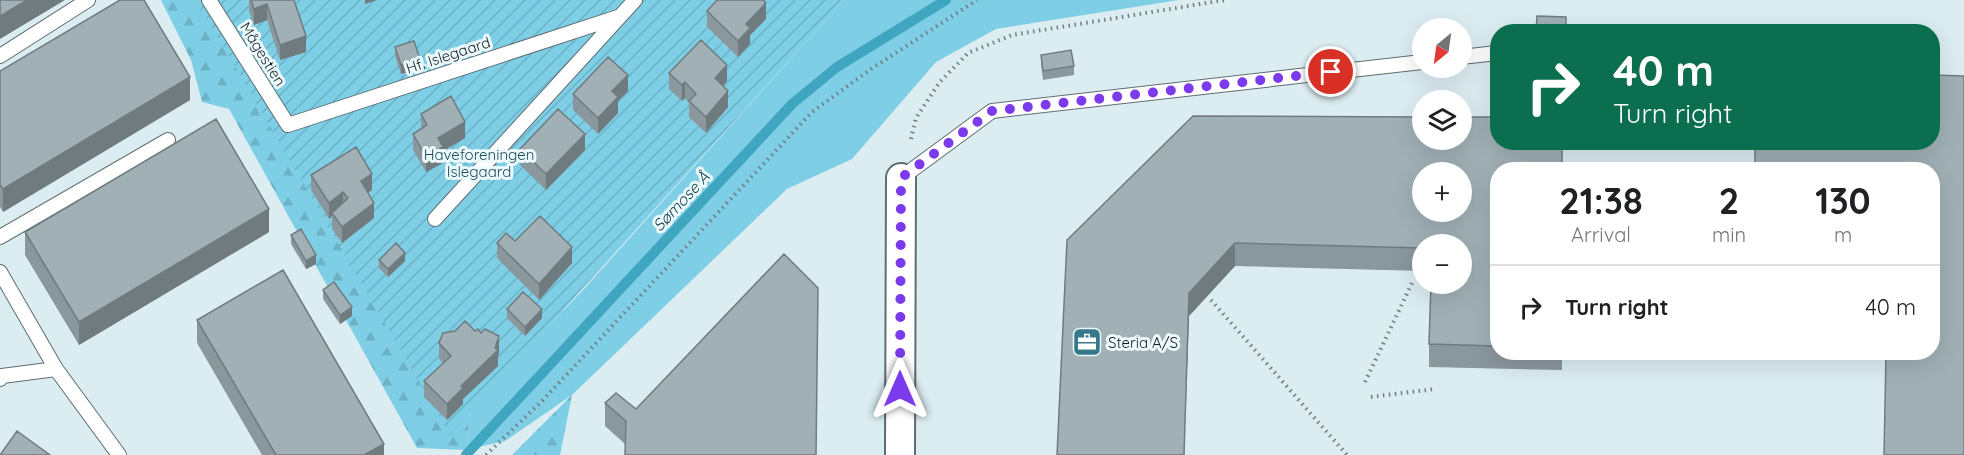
<!DOCTYPE html>
<html lang="en">
<head>
<meta charset="utf-8">
<style>
  body { margin:0; font-family:Quicksand,sans-serif; background:#f2f2f2; color:#202124; height:100vh; display:flex; flex-direction:column; font-size:22px; white-space:nowrap }
  * { box-sizing:border-box; margin:0 }
  p { font-size:20px; color:#757577 }
  .icon { flex:none; width:33px; height:33px; fill:none; stroke:currentColor; stroke-width:2; stroke-linecap:round; stroke-linejoin:round }
  .map { position:relative; flex:1; overflow:hidden }
  .panel { position:absolute; left:1490px; top:162px; width:450px; height:198px; display:flex; flex-direction:column; background:#fff; border-radius:24px; box-shadow:0 6px 24px #0002 }
  .panel>* { flex:none }
  .top-card { position:absolute; left:1490px; top:24px; width:450px; height:126px; border-radius:24px; box-shadow:0 6px 24px #0002; background:#0b6e4f; color:#fff; overflow:hidden }
  .needle { width:39px; rotate:209deg }
  .fabs { position:absolute; left:1412px; top:18px; display:grid; gap:12px }
  .fabs a { display:grid; place-items:center; width:60px; height:60px; border-radius:50%; background:#fff; box-shadow:0 6px 24px #0002; font-size:30px }
  .pin { position:absolute; display:grid; place-items:center; width:51px; height:51px; color:#fff; margin:-26px; border:3px solid #fff; border-radius:50%; box-shadow:0 2px 6px #0007 }
  .me { position:absolute; width:66px; margin:-33px; rotate:0deg; stroke-linejoin:round; filter:drop-shadow(0 0 4px #0008) }
  .turn { display:flex; align-items:center; gap:21px; height:126px; padding:0 24px; font-size:27px }
  .turn .icon { width:78px; height:78px; stroke-width:2.5 }
  .turn b { display:block; font-size:42px; line-height:51px }
  .eta { display:flex; justify-content:space-evenly; align-items:center; height:102px; text-align:center }
  .eta b { font-size:36px; font-weight:700; line-height:42px }
  ul { padding:0; list-style:none }
  li { display:flex; align-items:center; gap:18px; height:84px; padding:0 24px; border-top:2px solid #e0e0e0 }
  li div { flex:1 }
  li b { display:block; font-size:22px }
  li em { font-style:normal }
  .map>svg:first-child { display:block }
  .green { fill:#7ecfe6 }
  .forest { fill:url(#forest-firs) }
  .garden { fill:url(#garden-furrows) }
  .lines { fill:none; stroke-linecap:round; stroke-linejoin:round }
  .stream { stroke:#40a5bf; stroke-width:10 }
  .service-casing { stroke:#5e6d72; stroke-width:16 }
  .minor-casing { stroke:#5e6d72; stroke-width:32 }
  .path { stroke:#717c80; stroke-width:4; stroke-dasharray:1.5 4.5; stroke-linecap:butt }
  .service { stroke:#fff; stroke-width:14 }
  .minor { stroke:#fff; stroke-width:28 }
  .wall { fill:#8a979c }
  .shaded-wall { fill:#707b7f }
  .building { fill:#a0b0b5; stroke:#707b7f; stroke-width:1.5; fill-rule:evenodd }
  .route { stroke:#7c3aed; stroke-width:10; stroke-dasharray:0 18 }
  .labels { text-anchor:middle; dominant-baseline:central; stroke-width:6; stroke-linejoin:round; paint-order:stroke }
  .street-label { font-size:15px; fill:#161c1e; stroke:#ecfafe }
  .park-label { font-size:15px; fill:#1d4955; stroke:#ecfafe }
  .poi-label { font-size:15px; fill:#161c1e; stroke:#ecfafe; text-anchor:start }
  .water-label { font-size:16px; font-style:italic; fill:#0c3a46; stroke:#ecfafe }
</style>
</head>
<body>
<div class="map">
<svg width="1964" height="455" viewBox="0 0 1964 455">
  <defs>
    <pattern id="forest-firs" width="22" height="20" patternUnits="userSpaceOnUse" patternTransform="scale(1.5)"><rect width="22" height="20" fill="#7ecfe6"/><path d="M5 1l3.5 6h-7zM16 11l3.5 6h-7z" fill="#6cb1c5"/></pattern>
    <pattern id="garden-furrows" width="10" height="10" patternUnits="userSpaceOnUse" patternTransform="scale(1.5)"><rect width="10" height="10" fill="#7ecfe6"/><path d="M-1 1l2-2M0 10L10 0M9 11l2-2" fill="none" stroke="#6cb1c5"/></pattern>
  </defs>
  <rect width="100%" height="100%" fill="#dcedf2"/>
  <path class="green" d="M 844,0 L 1179,0 L 996,29 L 936,62 L 852,159 L 787,189 L 572,395 L 505,441 L 466,450 L 470,408 L 582,291 Z"/>
  <path class="forest" d="M 161,0 L 204,0 L 470,408 L 466,450 L 417,448 L 229,109 L 202,102 L 191,60 Z
    M 572,395 L 560,455 L 512,455 Z"/>
  <path class="garden" d="M 196,0 L 844,0 L 450,435 Z"/>
  <g class="lines">
    <path class="stream" d="M 466,455 L 792,104 L 837,67 L 946,0"/>
    <g class="service-casing">
      <path id="service" d="M 209,0 L 288,125 L 618,17
        M 0,56 L 88,0
        M 1461,57 L 1497,53
        M 901,178 L 992,111 L 1422,62
        M 435,219 L 635,0
        M 0,237 L 168,140
        M 0,272 L 56,369 L 119,455
        M 0,379 L 2,376 L 56,369"/>
    </g>
    <g class="minor-casing">
      <path id="minor" d="M 900,455 L 901,178"/>
    </g>
    <path class="path" d="M 911,139 L 916,118 L 939,83 L 968,53 L 1012,35 L 1225,0
      M 1211,300 L 1347,455
      M 1365,382 L 1413,281
      M 1371,397 L 1435,389
      M 486,455 L 542,401 L 812,112 L 871,69 L 977,0"/>
    <use href="#service" class="service"/>
    <use href="#minor" class="minor"/>
  </g>
  <path class="wall" d="M 249,0 L 294,0 L 306,52 L 280,60 L 267,20 L 254,25 L 249,11 Z
    M 707,11 L 766,19 L 750,35 L 750,44 L 738,57 L 707,27 Z
    M 395,47 L 420,68 L 401,74 L 395,56 Z
    M 1041,55 L 1074,66 L 1074,75 L 1043,80 L 1041,64 Z
    M 0,71 L 190,100 L 3,212 L 0,207 Z
    M 669,73 L 727,81 L 723,86 L 728,107 L 706,133 L 689,117 L 689,103 L 685,98 L 682,101 L 669,89 Z
    M 628,91 L 618,101 L 618,113 L 598,134 L 573,110 L 573,94 Z
    M 421,114 L 465,138 L 443,151 L 443,163 L 426,172 L 413,150 L 413,134 L 421,129 Z
    M 1193,116 L 1497,170 L 1497,352 L 1562,352 L 1562,370 L 1429,367 L 1429,344 L 1461,244 L 1422,244 L 1422,271 L 1235,266 L 1189,316 Z
    M 520,149 L 585,150 L 546,190 L 520,165 Z
    M 311,175 L 372,190 L 368,193 L 374,218 L 342,243 L 332,229 L 332,216 L 329,219 L 311,190 Z
    M 25,232 L 269,232 L 79,345 L 25,255 Z
    M 291,235 L 316,264 L 306,269 L 291,244 Z
    M 515,241 L 572,263 L 539,300 L 497,258 L 497,243 Z
    M 379,260 L 405,261 L 388,277 L 379,268 Z
    M 323,290 L 352,316 L 340,324 L 323,299 Z
    M 507,309 L 542,318 L 525,336 L 507,318 Z
    M 197,320 L 384,455 L 262,455 L 197,343 Z
    M 439,343 L 499,352 L 498,357 L 498,366 L 463,399 L 463,404 L 447,420 L 424,397 L 424,381 L 443,363 L 439,359 Z
    M 605,403 L 636,409 L 625,444 L 605,426 Z"/>
  <path class="shaded-wall" d="M 27,0 L 65,0 L 0,39 L 0,16 Z
    M 365,0 L 377,0 L 365,4 Z
    M 766,3 L 766,19 L 750,35 L 750,44 L 738,57 L 738,41 L 746,24 Z
    M 267,4 L 267,20 L 254,25 L 254,9 Z
    M 306,36 L 306,52 L 280,60 L 280,45 Z
    M 420,59 L 420,68 L 401,74 L 401,65 Z
    M 727,65 L 727,81 L 715,94 L 715,78 Z
    M 628,75 L 628,91 L 618,101 L 618,113 L 598,134 L 598,118 L 612,91 Z
    M 190,77 L 190,100 L 3,212 L 3,189 Z
    M 685,82 L 685,98 L 682,101 L 682,85 Z
    M 728,91 L 728,107 L 706,133 L 706,117 Z
    M 465,122 L 465,138 L 443,151 L 443,163 L 426,172 L 426,157 L 438,138 Z
    M 585,134 L 585,150 L 546,190 L 546,174 Z
    M 372,174 L 372,190 L 361,197 L 361,181 Z
    M 343,192 L 343,208 L 332,213 L 332,216 L 329,219 L 329,203 Z
    M 374,203 L 374,218 L 342,243 L 342,227 Z
    M 269,209 L 269,232 L 79,345 L 79,322 Z
    M 1235,243 L 1235,266 L 1189,316 L 1184,455 L 1189,293 Z
    M 572,247 L 572,263 L 539,300 L 539,284 Z
    M 405,253 L 405,261 L 388,277 L 388,269 Z
    M 316,255 L 316,264 L 306,269 L 306,261 Z
    M 352,307 L 352,316 L 340,324 L 340,315 Z
    M 542,309 L 542,318 L 525,336 L 525,327 Z
    M 499,336 L 499,352 L 498,357 L 498,366 L 463,399 L 463,404 L 447,420 L 447,404 L 461,386 L 495,348 Z
    M 384,444 L 384,455 L 364,455 Z"/>
  <path class="building" d="M 0,0 L 27,0 L 0,16 Z
    M 120,0 L 144,0 L 190,77 L 3,189 L 0,185 L 0,71 Z
    M 251,0 L 294,0 L 306,36 L 280,45 L 267,4 L 254,9 Z
    M 717,0 L 763,0 L 766,3 L 746,24 L 750,28 L 738,41 L 707,11 Z
    M 1537,16 L 1566,17 L 1566,32 L 1536,32 Z
    M 701,40 L 727,65 L 715,78 L 728,91 L 706,117 L 689,101 L 696,94 L 685,82 L 682,85 L 669,73 Z
    M 414,41 L 420,59 L 401,65 L 395,47 Z
    M 1071,50 L 1074,66 L 1043,71 L 1041,55 Z
    M 608,57 L 628,75 L 612,91 L 618,97 L 598,118 L 573,94 Z
    M 1932,75 L 1964,76 L 1964,455 L 1884,455 L 1886,354 L 1908,355 L 1908,352 L 1932,352 L 1932,170 L 1755,170 L 1755,142 L 1932,142 Z
    M 451,96 L 465,122 L 438,138 L 443,147 L 426,157 L 413,134 L 427,125 L 421,114 Z
    M 558,109 L 585,134 L 546,174 L 520,149 Z
    M 1193,116 L 1422,117 L 1422,140 L 1461,140 L 1461,117 L 1497,117 L 1497,142 L 1562,142 L 1562,170 L 1497,170 L 1497,346 L 1429,344 L 1431,284 L 1461,284 L 1461,244 L 1422,244 L 1422,248 L 1235,243 L 1189,293 L 1184,455 L 1057,455 L 1067,240 ZM 1422,172 L 1461,172 L 1461,212 L 1422,212 Z
    M 216,119 L 269,209 L 79,322 L 25,232 Z
    M 356,147 L 372,174 L 361,181 L 374,203 L 342,227 L 332,213 L 348,198 L 343,192 L 329,203 L 311,175 Z
    M 540,216 L 572,247 L 539,284 L 497,243 L 506,233 L 515,241 Z
    M 301,229 L 316,255 L 306,261 L 291,235 Z
    M 396,243 L 405,253 L 388,269 L 379,260 Z
    M 784,254 L 818,288 L 816,455 L 625,455 L 626,421 L 605,403 L 616,393 L 636,409 Z
    M 283,270 L 384,444 L 364,455 L 276,455 L 197,320 Z
    M 334,282 L 352,307 L 340,315 L 323,290 Z
    M 523,292 L 542,309 L 525,327 L 507,309 Z
    M 465,321 L 475,331 L 478,329 L 481,333 L 485,329 L 499,336 L 495,348 L 498,350 L 461,386 L 463,388 L 447,404 L 424,381 L 451,356 L 439,343 L 443,333 L 455,331 Z
    M 17,431 L 50,455 L 0,455 Z"/>
  <g class="lines">
    <path class="route" d="M 900,389 L 901,178 L 992,111 L 1331,72"/>
  </g>
  <defs>
    <g id="office-square" transform="scale(1.5)"><rect x="-9" y="-9" width="18" height="18" rx="4" fill="#37798b" stroke="#ecfafe"/><path d="M-6-3h4V-5.5h4V-3h4V5H-6ZM-1-4.5V-3h2v-1.5ZM-6 0V1H6V0Z" fill="#fff"/></g>
  </defs>
  <g fill-rule="evenodd">
    <use href="#office-square" x="1087" y="342"/>
  </g>
  <g class="labels">
    <g class="street-label">
      <text transform="translate(263 54) rotate(58)">Mågestien</text>
      <text transform="translate(448 55) rotate(-18)">Hf. Islegaard</text>
    </g>
    <g class="park-label">
      <text x="479" y="154">Haveforeningen<tspan x="479" dy="17">Islegaard</tspan></text>
    </g>
    <g class="poi-label">
      <text x="1108" y="342">Steria A/S</text>
    </g>
    <g class="water-label">
      <text transform="translate(681 201) rotate(-47)">Sømose Å</text>
    </g>
  </g>
</svg>
<div class="fabs">
<a><svg class="needle" viewBox="-14 -14 28 28"><path d="M0-13l5 13h-10z" fill="#e53935"/><path d="M0 13l5-13h-10z" fill="#757577"/></svg></a>
<a><svg class="icon" aria-label="layers" viewBox="0 0 24 24"><path d="M12 4l9 5-9 5-9-5zM3 14l9 5 9-5"/></svg></a>
<a>+</a>
<a>−</a>
</div>
<div class="pin" style="left:1331px;top:72px;background:#d93025"><svg class="icon" aria-label="arrive" viewBox="0 0 24 24"><path d="M6 21V4h12l-3 4 3 4H6"/></svg></div>
<svg class="me" style="left:900px;top:389px" viewBox="-20 -20 40 40"><path d="M0-17L14 15 0 8-14 15z" fill="#7c3aed" stroke="#fff" stroke-width="4"/></svg>
<div class="top-card">
<div class="turn"><svg class="icon" aria-label="right" viewBox="0 0 24 24"><path d="M7 20v-9h11M14 6l5 5-5 5"/></svg><div><b>40 m</b>Turn right</div></div>
</div>
<section class="panel">
<div class="eta">
<div><b>21:38</b><p>Arrival</p></div>
<div><b>2</b><p>min</p></div>
<div><b>130</b><p>m</p></div>
</div>
<ul>
<li><svg class="icon" aria-label="right" viewBox="0 0 24 24"><path d="M7 20v-9h11M14 6l5 5-5 5"/></svg><div><b>Turn right</b></div><em>40 m</em></li>
</ul>
</section>
</div>
</body>
</html>
